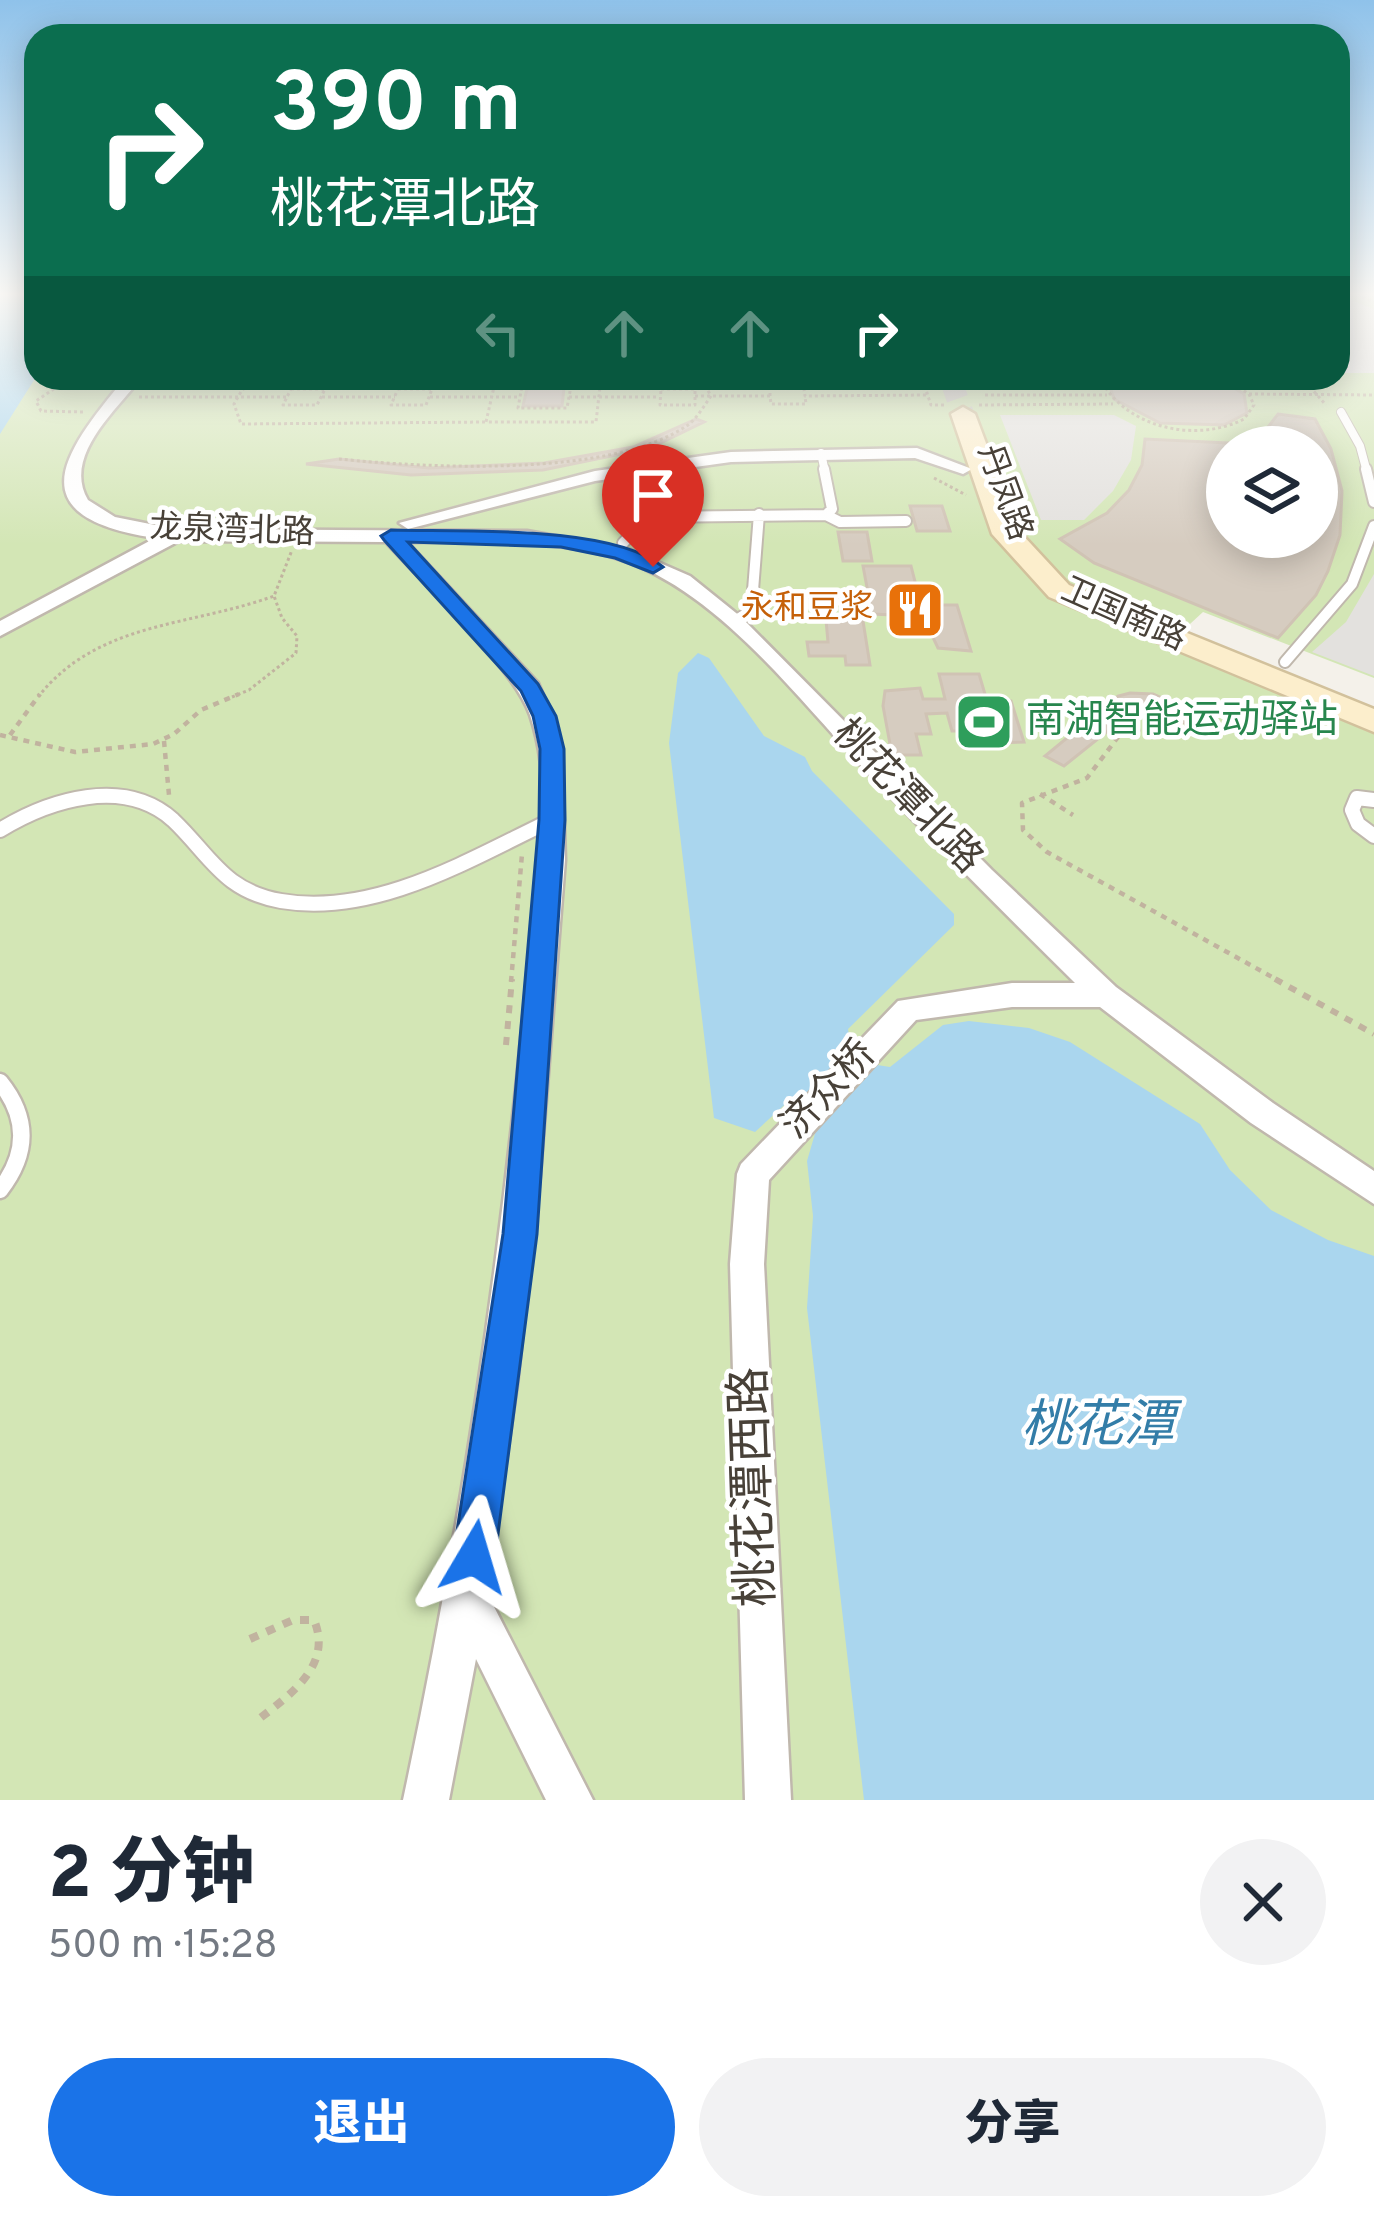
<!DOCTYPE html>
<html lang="zh">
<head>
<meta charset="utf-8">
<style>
  body { margin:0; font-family:Overpass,"Noto Sans SC",sans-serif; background:#f2f2f3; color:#1f2937; height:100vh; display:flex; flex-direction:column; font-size:45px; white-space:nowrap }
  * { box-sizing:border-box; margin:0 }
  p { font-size:39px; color:#747a83 }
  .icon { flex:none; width:66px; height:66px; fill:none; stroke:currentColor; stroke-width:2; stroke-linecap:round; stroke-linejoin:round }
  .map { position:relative; height:1800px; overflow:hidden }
  .panel { display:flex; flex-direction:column; background:#fff; flex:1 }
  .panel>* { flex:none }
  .guide { position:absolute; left:24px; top:24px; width:1326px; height:366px; border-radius:36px; box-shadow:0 6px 30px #0003; background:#0b6e4f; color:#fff; overflow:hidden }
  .tools { position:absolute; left:1206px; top:426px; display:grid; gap:24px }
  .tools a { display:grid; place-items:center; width:132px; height:132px; border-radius:50%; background:#fff; box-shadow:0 6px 30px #0003; font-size:60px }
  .pin { position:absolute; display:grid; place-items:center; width:102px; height:102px; color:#fff; margin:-123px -51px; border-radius:50% 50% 50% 0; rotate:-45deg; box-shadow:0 0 12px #0007 }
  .pin .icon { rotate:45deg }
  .me { position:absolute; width:132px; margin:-66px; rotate:7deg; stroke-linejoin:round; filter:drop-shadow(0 0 9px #0008) }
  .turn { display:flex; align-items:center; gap:42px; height:252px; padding:0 48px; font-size:54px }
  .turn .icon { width:156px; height:156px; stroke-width:2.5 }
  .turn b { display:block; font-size:84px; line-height:102px }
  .lanes { display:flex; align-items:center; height:114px; padding:0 48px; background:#0003; justify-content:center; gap:60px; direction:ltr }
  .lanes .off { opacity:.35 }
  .round { display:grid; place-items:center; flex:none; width:126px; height:126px; border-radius:63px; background:#f2f2f3 }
  .summary { display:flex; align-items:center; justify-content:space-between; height:204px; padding:0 48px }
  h1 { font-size:72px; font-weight:800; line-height:90px }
  .cta { display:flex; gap:24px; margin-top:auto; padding:24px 48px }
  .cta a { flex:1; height:138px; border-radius:72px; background:#1a73e8; color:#fff; font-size:48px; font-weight:800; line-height:138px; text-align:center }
  .cta a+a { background:#f2f2f3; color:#1f2937 }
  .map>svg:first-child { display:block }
  .green { fill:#d3e6b5; fill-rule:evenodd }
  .parking { fill:#e3e1de }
  .water { fill:#aad6ee }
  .building { fill:#d6ccc0; stroke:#d0c3b4; stroke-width:3; fill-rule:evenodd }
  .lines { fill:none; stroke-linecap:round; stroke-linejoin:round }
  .secondary-tunnel { stroke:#d2cec6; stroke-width:22; stroke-dasharray:22 12; stroke-linecap:butt }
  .lane-far3-casing { stroke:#c0b8ad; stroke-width:10 }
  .lane-far2-casing { stroke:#c0b8ad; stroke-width:14 }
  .lane-far1-casing { stroke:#c0b8ad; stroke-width:18 }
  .lane-casing { stroke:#c0b8ad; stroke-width:21 }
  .street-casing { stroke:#c0b8ad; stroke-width:5 }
  .secondary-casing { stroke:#d2c19c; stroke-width:5 }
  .path-far3 { stroke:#c1b39f; stroke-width:3; stroke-dasharray:3 3; stroke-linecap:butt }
  .path-far2 { stroke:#c1b39f; stroke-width:4.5; stroke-dasharray:6 6; stroke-linecap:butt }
  .path-far1 { stroke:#c1b39f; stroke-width:6; stroke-dasharray:8 8; stroke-linecap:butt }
  .path { stroke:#c1b39f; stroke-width:8; stroke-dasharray:9 9; stroke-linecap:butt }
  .lane-far3 { stroke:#fff; stroke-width:8 }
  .lane-far2 { stroke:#fff; stroke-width:10 }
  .lane-far1 { stroke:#fff; stroke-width:14 }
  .lane { stroke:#fff; stroke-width:16 }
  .street { fill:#fff; fill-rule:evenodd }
  .secondary { fill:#fceecc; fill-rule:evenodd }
  .route { fill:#1a73e8; stroke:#114b97; stroke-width:3 }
  .labels { text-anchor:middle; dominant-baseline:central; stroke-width:9; stroke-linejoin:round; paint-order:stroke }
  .far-street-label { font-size:33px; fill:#484138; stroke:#fff }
  .far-food-label { font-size:33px; fill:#c56008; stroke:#fff; text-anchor:end }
  .leisure-label { font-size:39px; fill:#27864d; stroke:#fff; text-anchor:start }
  .street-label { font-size:39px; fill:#484138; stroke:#fff }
  .near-street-label { font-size:48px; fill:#484138; stroke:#fff }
  .near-water-label { font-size:51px; font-style:italic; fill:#337da8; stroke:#fff }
</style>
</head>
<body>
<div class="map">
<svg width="1374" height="1800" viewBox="0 0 1374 1800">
  <rect width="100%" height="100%" fill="#f4f1ea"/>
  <path class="green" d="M 0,293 L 36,293 L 36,378 L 1338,378 L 1338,293 L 1374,293 L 1374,678 L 1203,612 L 1165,647 L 1374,734 L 1374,1800 L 0,1800 ZM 1227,447 L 1317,447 L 1317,537 L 1227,537 Z"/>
  <path class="parking" d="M 1338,295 L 1374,309 L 1374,373 L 1338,373 Z
    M 1000,415 L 1114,415 L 1136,426 L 1131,460 L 1113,491 L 1084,520 L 1041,520 Z
    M 1374,574 L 1374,676 L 1312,652 L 1346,622 Z"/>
  <path class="water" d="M 0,293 L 36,293 L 36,377 L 0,434 Z
    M 698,653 L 709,658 L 764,736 L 805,757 L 812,771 L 954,914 L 954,925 L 848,1029 L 851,1047 L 871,1064 L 890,1067 L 943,1025 L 969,1021 L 1029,1028 L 1070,1042 L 1200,1124 L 1230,1170 L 1271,1210 L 1328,1240 L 1374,1256 L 1374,1800 L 864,1800 L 807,1308 L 813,1216 L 807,1161 L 821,1113 L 794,1096 L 755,1132 L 714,1118 L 669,743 L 678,673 Z"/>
  <path class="building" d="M 1119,378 L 1217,378 L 1244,394 L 1247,413 L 1224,425 L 1160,423 L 1114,399 L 1111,390 Z
    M 564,388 L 562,406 L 523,406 L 527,389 Z
    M 1278,414 L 1315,419 L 1331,449 L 1342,491 L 1340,535 L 1328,571 L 1316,595 L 1278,638 L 1094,563 L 1060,539 L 1107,513 L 1129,490 L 1142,465 L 1145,439 L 1229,443 L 1265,431 ZM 1227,447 L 1317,447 L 1317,537 L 1227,537 Z
    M 696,419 L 704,422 L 650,448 L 543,470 L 411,475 L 306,464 L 339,459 L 429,468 L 544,463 L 633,447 Z
    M 910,506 L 942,506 L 950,531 L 917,531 Z
    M 838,532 L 867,532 L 872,561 L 843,561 Z
    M 863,566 L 911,566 L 919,597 L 931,597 L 933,605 L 957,605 L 971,651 L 938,648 L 928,627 L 939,627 L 937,617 L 872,614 Z
    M 826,620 L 863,621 L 870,665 L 846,665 L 845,656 L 809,656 L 807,642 L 828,642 Z
    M 939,674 L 979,674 L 987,701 L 1011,701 L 1024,742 L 993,743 L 990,731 L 952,731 L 947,713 L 926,714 L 931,734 L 916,734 L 921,755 L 892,755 L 883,706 L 885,691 L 920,688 L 923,699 L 945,699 Z
    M 1130,693 L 1153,694 L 1204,717 L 1195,727 L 1139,706 L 1064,766 L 1045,756 L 1118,696 Z"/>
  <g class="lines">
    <path class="secondary-tunnel" d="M 950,378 L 963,414"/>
    <g class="lane-far3-casing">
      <path id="lane-far3" d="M 1341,412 L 1360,446 L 1367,472
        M 821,453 L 825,472"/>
    </g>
    <g class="lane-far2-casing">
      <path id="lane-far2" d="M 824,469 L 832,509 L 826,515 L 840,522 L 906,521
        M 1366,469 L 1374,502
        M 623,543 L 648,517 L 826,515
        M 734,621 L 748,613 L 752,603 L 759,514
        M 1285,662 L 1352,584 L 1374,526"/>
    </g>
    <g class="lane-far1-casing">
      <path id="lane-far1" d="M 1374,800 L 1357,798 L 1352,810 L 1358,824 L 1374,836
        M 0,830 C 49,800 124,776 173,820 C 210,855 223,891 281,901 C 376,917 470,859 552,820"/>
    </g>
    <g class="lane-casing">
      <path id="lane" d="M 0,1082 C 29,1118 28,1154 0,1190"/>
    </g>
    <g class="street-casing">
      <path id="street" d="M 125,378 L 141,378 C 117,410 62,456 88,500 L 115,517 L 175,529 L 527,531 L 628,549 L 690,576 L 741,617 L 992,870 L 1116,987 L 1273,1103 L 1374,1171 L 1374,1204 L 1251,1123 L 1100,1007 L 1012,1007 L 916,1020 L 769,1180 L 764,1264 L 791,1800 L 745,1800 L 730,1264 L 737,1174 L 741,1164 L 898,1001 L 1012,983 L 1075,983 C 1006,915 937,846 870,775 C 799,701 717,588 616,558 C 549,538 476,542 407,542 L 538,683 L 554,720 L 562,753 L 565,860 L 540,1175 L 517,1385 L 487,1593 L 593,1800 L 546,1800 L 476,1659 L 449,1800 L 403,1800 C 461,1528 502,1254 527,976 C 534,893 558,797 530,715 C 513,667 424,584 386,542 L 179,541 L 0,636 L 0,621 L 155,538 C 16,517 62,454 125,378 Z
        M 917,448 L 972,469 L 963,474 L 915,458 L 731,462 L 595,481 L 408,529 L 399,523 L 595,471 L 731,452 Z"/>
    </g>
    <g class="secondary-casing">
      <path id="secondary" d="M 963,407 L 975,414 L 1019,531 L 1069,585 L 1374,709 L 1374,732 L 1049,597 L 992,534 L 951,414 Z"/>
    </g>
    <path class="path-far3" d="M 1351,293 L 1374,302
      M 260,378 L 242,390 L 234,404 L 241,424 L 486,422
      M 496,378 L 486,422 L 596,422 L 601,378
      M 1111,378 L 1105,387 C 1134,430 1199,442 1244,419 L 1254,405 L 1249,394 L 1223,378
      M 1302,378 L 1326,405
      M 522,386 L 571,386 L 567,408 L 518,408 Z
      M 291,389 L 325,389 L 317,405 L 283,405 Z
      M 398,389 L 432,389 L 426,405 L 391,405 Z
      M 661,389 L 695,389 L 695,405 L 660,405 Z
      M 1249,394 L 1374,395
      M 985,395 L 1107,395
      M 695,396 L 770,396 L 771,404 L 806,404 L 805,396
      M 770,396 L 770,388 L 804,388 L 805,396 L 928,395
      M 139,397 L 287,397
      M 322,397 L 395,397
      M 430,397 L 520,397
      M 569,397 L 659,397
      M 944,405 L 931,405 L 925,387 L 1105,387
      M 979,405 L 1113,404
      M 83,412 L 41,411 L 36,401 L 64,382 L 107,382
      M 339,459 C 430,468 610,478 688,425 C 697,418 704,406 711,396 L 701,378
      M 934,478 L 966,495
      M 38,697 C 98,621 189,627 274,596
      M 232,697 L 249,690 L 296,653 L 297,636 L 282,618 L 274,596 L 292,550"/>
    <path class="path-far2" d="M 0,735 L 75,752 L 153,744 L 174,734 L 201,710 L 239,694
      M 10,735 L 40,694
      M 1187,736 L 1152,727 L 1121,733 L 1087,778 L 1022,803 L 1023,830 L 1047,852 L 1281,982
      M 164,741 L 169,795
      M 1040,794 L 1073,815
      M 511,982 L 522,854"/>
    <path class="path-far1" d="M 1275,979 L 1374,1034
      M 506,1045 L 512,979"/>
    <path class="path" d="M 250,1639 L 293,1620 L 314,1620 C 333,1665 291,1694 259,1719"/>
    <use href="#lane-far3" class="lane-far3"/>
    <use href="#lane-far2" class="lane-far2"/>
    <use href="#lane-far1" class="lane-far1"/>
    <use href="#lane" class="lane"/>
    <use href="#street" class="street"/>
    <use href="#secondary" class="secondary"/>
  </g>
  <linearGradient id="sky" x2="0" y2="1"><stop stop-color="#8fc2ea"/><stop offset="0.54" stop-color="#faf9f6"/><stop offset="1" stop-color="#faf9f6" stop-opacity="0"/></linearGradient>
  <rect width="1374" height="545" fill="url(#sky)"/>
  <path class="route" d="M 391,530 C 458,532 613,524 663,567 L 653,573 L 615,558 L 561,547 L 408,542 L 538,684 L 556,716 L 564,749 L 565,820 L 537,1234 L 495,1557 L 489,1572 L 474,1578 L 459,1572 L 453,1557 L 503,1234 L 539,820 L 540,749 L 533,716 L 521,691 L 384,540 L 381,536 Z"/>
  <defs>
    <g id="restaurant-square" transform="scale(3)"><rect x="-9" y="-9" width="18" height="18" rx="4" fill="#e8710a" stroke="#fff"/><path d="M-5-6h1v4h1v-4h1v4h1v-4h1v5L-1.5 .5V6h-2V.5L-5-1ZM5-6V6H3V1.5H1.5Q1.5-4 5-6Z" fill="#fff"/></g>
    <g id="stadium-square" transform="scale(3)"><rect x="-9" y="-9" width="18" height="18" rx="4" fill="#2e9e5b" stroke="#fff"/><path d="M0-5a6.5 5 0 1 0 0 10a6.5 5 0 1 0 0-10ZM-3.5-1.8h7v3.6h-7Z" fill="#fff"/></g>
  </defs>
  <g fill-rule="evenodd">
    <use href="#restaurant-square" x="915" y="610"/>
    <use href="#stadium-square" x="984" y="722"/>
  </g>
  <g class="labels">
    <g class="far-street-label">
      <text transform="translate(1003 493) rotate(70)">丹凤路</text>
      <text transform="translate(232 532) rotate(2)">龙泉湾北路</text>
      <text transform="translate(1123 616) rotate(24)">卫国南路</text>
    </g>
    <g class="far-food-label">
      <text x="873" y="610">永和豆浆</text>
    </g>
    <g class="leisure-label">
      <text x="1026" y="722">南湖智能运动驿站</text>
    </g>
    <g class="street-label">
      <text transform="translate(906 798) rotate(46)">桃花潭北路</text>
      <text transform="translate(830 1091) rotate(-47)">济众桥</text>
    </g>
    <g class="near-street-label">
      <text transform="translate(756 1487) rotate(-92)">桃花潭西路</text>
    </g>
    <g class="near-water-label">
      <text x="1098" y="1428">桃花潭</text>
    </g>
  </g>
</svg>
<div class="tools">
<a><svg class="icon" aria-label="layers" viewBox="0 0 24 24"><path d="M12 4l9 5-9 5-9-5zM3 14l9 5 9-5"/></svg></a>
</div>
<div class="pin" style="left:653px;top:567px;background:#d93025"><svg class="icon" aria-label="arrive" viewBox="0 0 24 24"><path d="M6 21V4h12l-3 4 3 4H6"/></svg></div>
<svg class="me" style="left:474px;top:1557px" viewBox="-20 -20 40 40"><path d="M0-17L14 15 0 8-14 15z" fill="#1a73e8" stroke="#fff" stroke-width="4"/></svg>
<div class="guide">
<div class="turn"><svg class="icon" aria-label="right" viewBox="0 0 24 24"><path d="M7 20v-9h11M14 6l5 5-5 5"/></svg><div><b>390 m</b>桃花潭北路</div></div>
<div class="lanes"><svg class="icon off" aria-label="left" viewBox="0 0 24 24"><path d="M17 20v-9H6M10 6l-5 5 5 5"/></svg><svg class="icon off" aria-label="ahead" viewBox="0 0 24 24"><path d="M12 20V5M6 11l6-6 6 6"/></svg><svg class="icon off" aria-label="ahead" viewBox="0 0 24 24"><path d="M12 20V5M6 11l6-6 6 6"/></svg><svg class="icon" aria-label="right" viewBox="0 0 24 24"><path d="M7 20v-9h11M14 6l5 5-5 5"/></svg></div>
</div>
</div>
<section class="panel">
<div class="summary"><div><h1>2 分钟</h1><p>500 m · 15:28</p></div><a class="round"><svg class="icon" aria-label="close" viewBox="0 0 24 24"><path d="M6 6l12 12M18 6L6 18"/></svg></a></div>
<div class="cta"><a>退出</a><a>分享</a></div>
</section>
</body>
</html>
